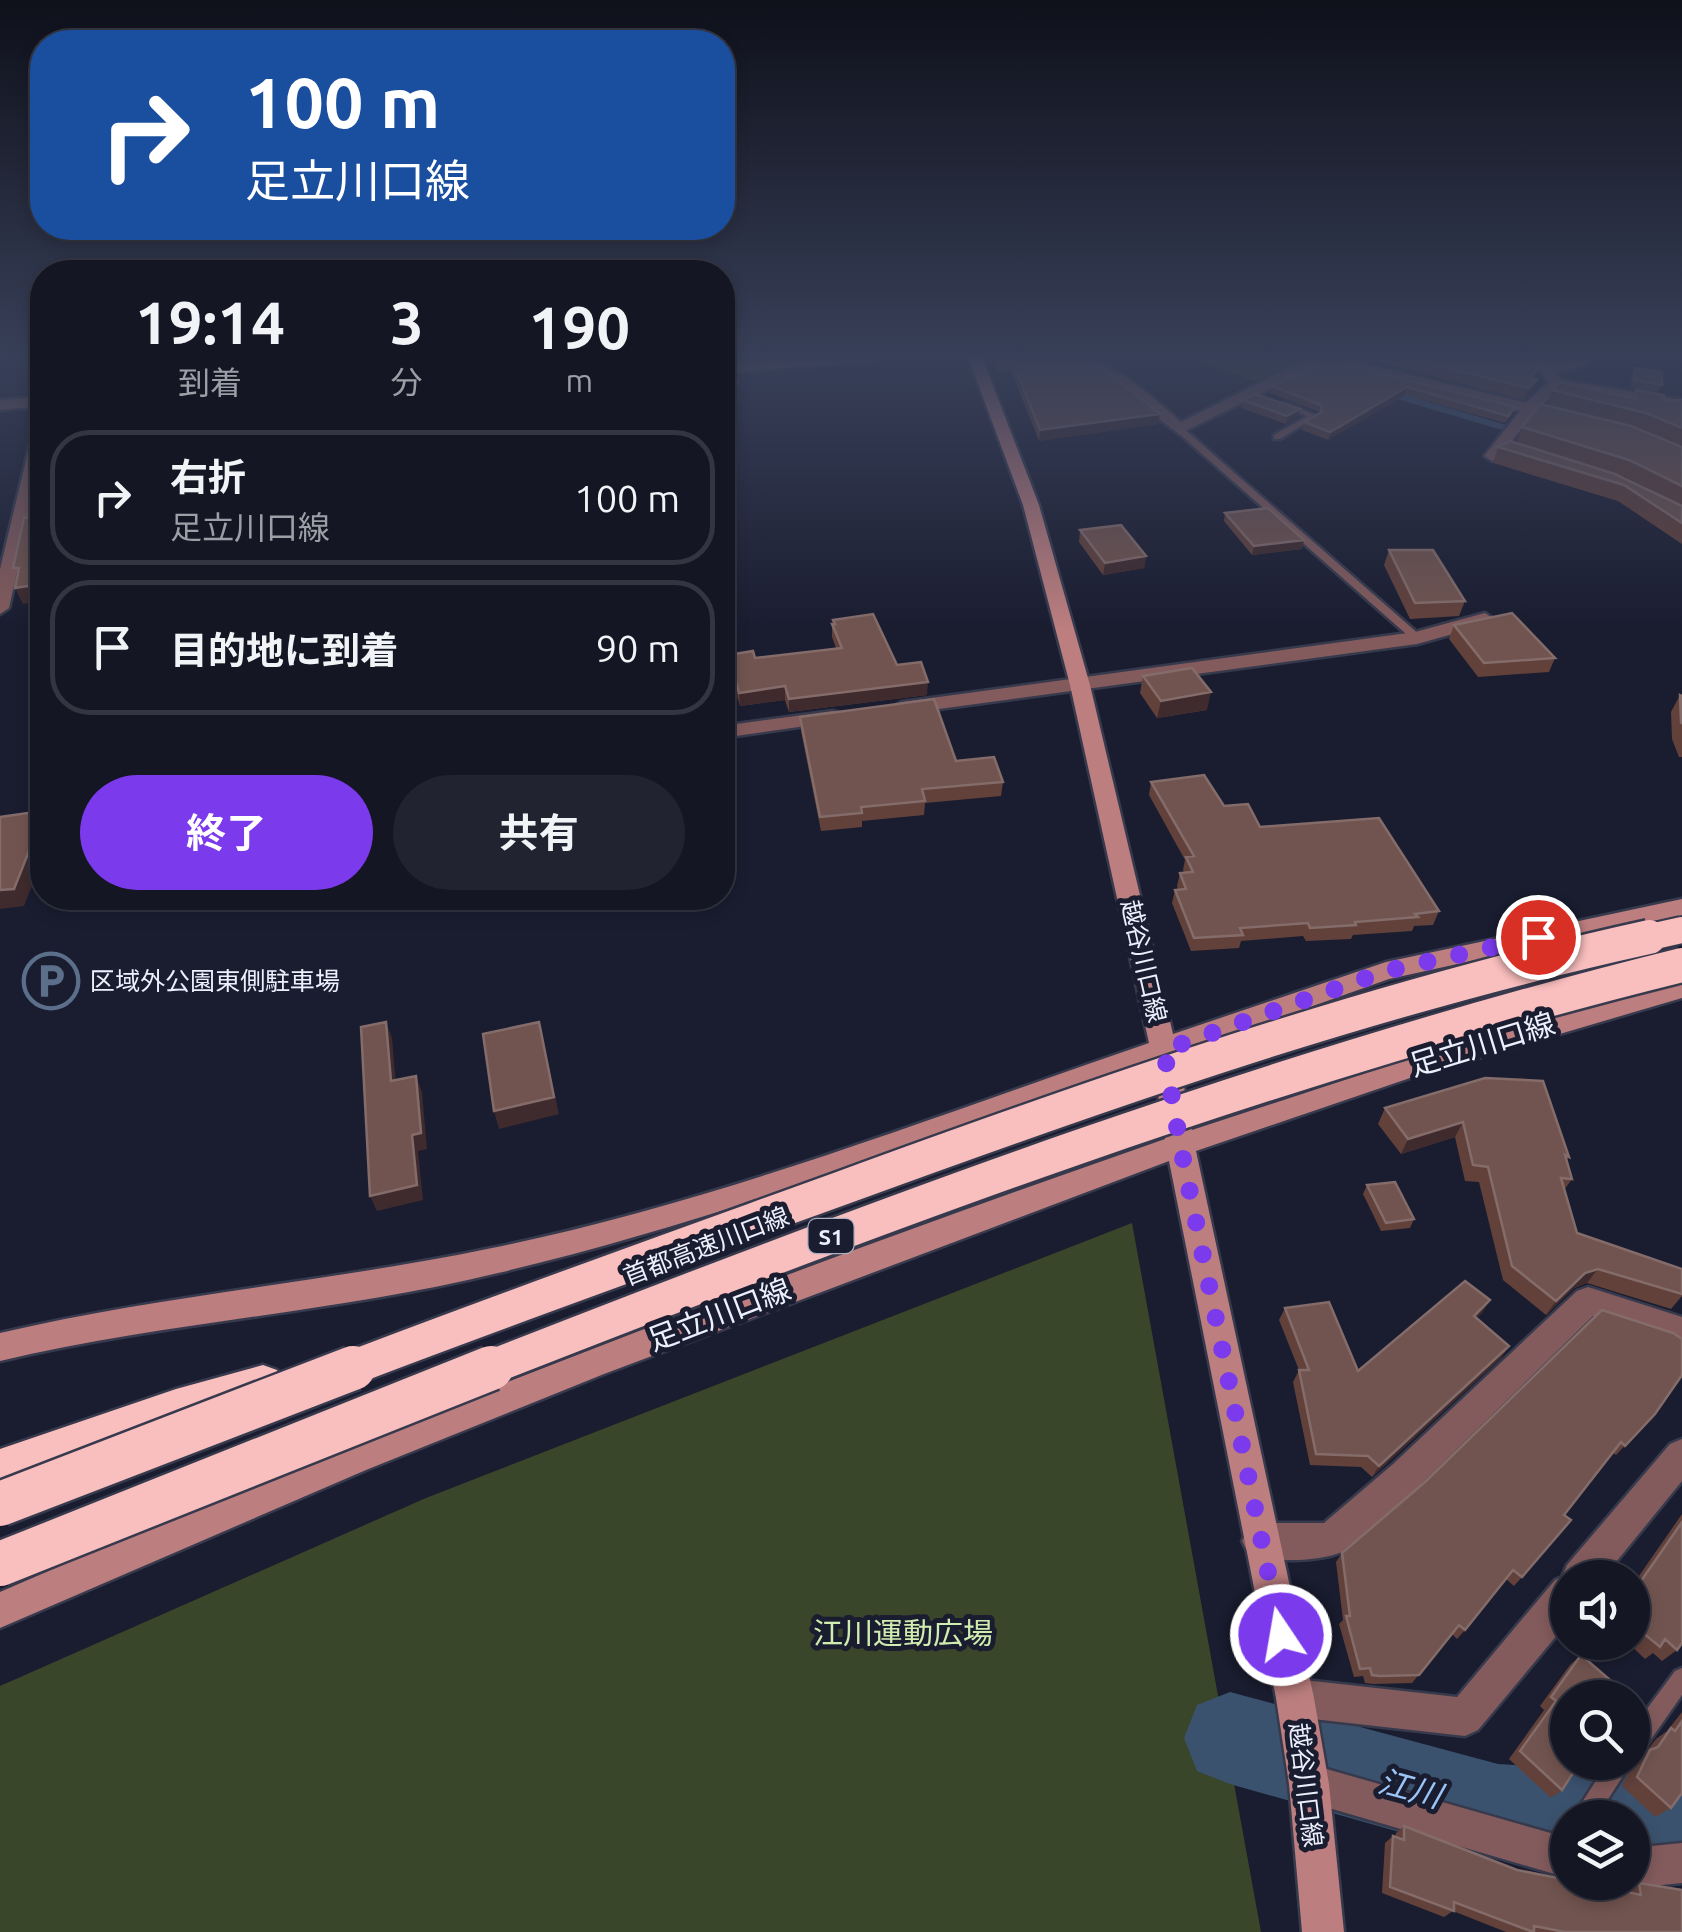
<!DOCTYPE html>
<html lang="ja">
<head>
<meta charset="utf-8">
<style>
  body { margin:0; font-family:Ubuntu,"Noto Sans JP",sans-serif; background:#212331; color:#f1f3f6; height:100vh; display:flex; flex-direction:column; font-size:38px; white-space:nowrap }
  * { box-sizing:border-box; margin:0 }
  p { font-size:32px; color:#9d9fa6 }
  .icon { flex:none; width:55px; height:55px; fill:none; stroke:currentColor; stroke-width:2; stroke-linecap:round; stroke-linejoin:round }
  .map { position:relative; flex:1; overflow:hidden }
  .panel { position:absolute; left:30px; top:260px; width:705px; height:650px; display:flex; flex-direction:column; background:#141624; border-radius:40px; box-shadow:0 5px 15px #0003,0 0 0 2px #333541 }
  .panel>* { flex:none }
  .guide { position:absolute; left:30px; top:30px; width:705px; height:210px; border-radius:40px; box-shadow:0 5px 15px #0003,0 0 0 2px #333541; background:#1a4fa0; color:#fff; overflow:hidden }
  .fabs { position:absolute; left:1550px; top:1560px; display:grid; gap:20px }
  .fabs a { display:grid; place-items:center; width:100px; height:100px; border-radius:50%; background:#141624; box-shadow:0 5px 15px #0003,0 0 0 2px #333541; font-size:50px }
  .pin { position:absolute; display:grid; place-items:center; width:85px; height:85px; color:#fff; margin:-42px; border:5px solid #fff; border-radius:50%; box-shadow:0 2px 10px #0007 }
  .me { position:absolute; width:110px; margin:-55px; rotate:348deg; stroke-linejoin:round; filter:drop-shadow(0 0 8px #0008) }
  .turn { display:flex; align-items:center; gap:35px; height:210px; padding:0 50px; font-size:45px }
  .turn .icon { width:130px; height:130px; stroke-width:2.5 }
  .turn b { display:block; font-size:70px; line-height:85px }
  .eta { display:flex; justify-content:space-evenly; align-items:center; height:170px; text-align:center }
  .eta b { font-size:60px; font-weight:700; line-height:70px }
  .button { display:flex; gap:20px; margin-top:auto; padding:20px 50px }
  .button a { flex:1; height:115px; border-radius:60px; background:#7c3aed; color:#fff; font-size:40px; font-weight:700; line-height:115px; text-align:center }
  .button a+a { background:#212331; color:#f1f3f6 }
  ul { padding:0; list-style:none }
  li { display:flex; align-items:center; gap:30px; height:135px; margin:0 20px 15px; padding:0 30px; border:5px solid #333541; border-radius:40px }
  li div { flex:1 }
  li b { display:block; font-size:38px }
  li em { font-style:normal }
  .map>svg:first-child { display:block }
  .green { fill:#3a4629 }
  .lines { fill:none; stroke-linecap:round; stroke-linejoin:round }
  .stream { stroke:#3b526e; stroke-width:6 }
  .river { fill:#3b526e; fill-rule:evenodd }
  .lane-casing { stroke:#373a4d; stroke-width:5 }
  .street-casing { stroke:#373a4d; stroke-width:5 }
  .secondary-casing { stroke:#373a4d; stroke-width:5 }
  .highway-casing { stroke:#373a4d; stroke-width:5 }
  .lane { fill:#835b5c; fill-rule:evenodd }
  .street { fill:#835b5c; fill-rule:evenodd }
  .secondary { fill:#bc7e7f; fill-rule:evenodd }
  .highway { fill:#f9bebe; fill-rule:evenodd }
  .highway-bridge-far2-casing { stroke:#373a4d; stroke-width:30; stroke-linecap:butt }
  .highway-bridge-far1-casing { stroke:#373a4d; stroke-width:39; stroke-linecap:butt }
  .highway-bridge-casing { stroke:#373a4d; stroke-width:49; stroke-linecap:butt }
  .highway-bridge-far2 { stroke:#f9bebe; stroke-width:26 }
  .highway-bridge-far1 { stroke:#f9bebe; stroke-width:34 }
  .highway-bridge { stroke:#f9bebe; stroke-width:44 }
  .wall { fill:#62413b }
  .shaded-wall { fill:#3f2b2e }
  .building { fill:#71544f; stroke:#846c6a; stroke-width:2.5 }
  .route { stroke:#7c3aed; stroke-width:18; stroke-dasharray:0 32.4 }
  .labels { text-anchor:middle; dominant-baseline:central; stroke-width:10; stroke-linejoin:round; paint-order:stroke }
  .shield { fill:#1a1d30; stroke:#adb0bf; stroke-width:2.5 }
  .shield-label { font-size:22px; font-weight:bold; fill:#eceffc }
  .street-label { font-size:25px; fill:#eceffc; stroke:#1a1d30 }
  .poi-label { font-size:25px; fill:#eceffc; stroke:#1a1d30; text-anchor:start }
  .near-street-label { font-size:30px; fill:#eceffc; stroke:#1a1d30 }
  .near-park-label { font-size:30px; fill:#d1ecaf; stroke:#1a1d30 }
  .near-water-label { font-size:32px; font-style:italic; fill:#9bc5f7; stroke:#1a1d30 }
</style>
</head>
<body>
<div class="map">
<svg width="1682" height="1932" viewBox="0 0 1682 1932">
  <rect width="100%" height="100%" fill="#1a1d30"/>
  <path class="green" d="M 1188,357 L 1307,357 L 1260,383 Z
    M 1132,1223 L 1261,1932 L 0,1932 L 0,1686 L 426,1498 Z"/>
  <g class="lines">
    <path class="stream" d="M 1391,394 L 1533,436"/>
    <path class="river" d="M 1230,1692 L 1498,1764 L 1594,1770 L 1614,1778 L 1632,1771 L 1682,1775 L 1682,1871 L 1632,1867 L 1632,1818 L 1568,1818 L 1568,1864 L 1498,1860 L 1230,1784 L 1197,1771 L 1184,1738 L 1197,1705 Z"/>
    <g class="lane-casing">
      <path id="lane" d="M 1281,403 L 1287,403 L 1318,416 L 1280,439 L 1274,439 L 1274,435 L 1307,416 L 1281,407 Z
        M 1176,427 L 1182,427 L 1421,636 L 1421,640 L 1413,640 L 1176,431 Z
        M 1682,1668 L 1682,1695 L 1640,1755 L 1632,1757 L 1632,1729 L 1675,1671 Z
        M 1608,1762 L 1632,1762 L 1596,1818 L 1572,1818 Z"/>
    </g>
    <g class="street-casing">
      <path id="street" d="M 814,357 L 881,357 L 874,361 L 722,373 L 722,365 Z
        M 1054,357 C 1111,357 1140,386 1181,422 L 1311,357 L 1337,357 L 1526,403 L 1548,383 L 1542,372 L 1482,357 L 1553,363 L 1596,357 L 1583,366 L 1556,372 L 1561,380 L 1682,400 L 1682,410 L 1559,389 L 1540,407 L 1573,415 L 1573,421 L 1533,414 L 1498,459 L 1492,461 L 1484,456 L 1520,411 L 1323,363 L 1179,434 L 1104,377 Z
        M 42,397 L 42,406 L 0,410 L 0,400 Z
        M 42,422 L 42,460 L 9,608 L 0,614 L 0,569 L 34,427 Z
        M 1485,613 L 1494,619 L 1492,623 L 1417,644 L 902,714 L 892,708 L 902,702 L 1415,632 Z
        M 833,711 L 840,713 L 843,717 L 840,721 L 722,738 L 722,726 Z
        M 1588,1287 L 1682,1317 L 1682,1345 L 1593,1316 L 1416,1489 L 1342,1552 C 1318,1562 1272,1563 1248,1553 L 1242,1541 L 1248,1529 L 1260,1523 L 1324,1523 L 1392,1465 L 1577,1291 Z
        M 1682,1439 L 1682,1481 L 1603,1578 L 1568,1578 L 1568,1622 L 1478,1730 L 1465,1736 L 1295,1717 L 1282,1711 L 1276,1698 L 1282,1685 L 1295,1679 L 1457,1697 L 1555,1580 L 1562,1577 L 1567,1565 L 1670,1444 Z
        M 1309,1764 L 1568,1838 L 1568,1878 L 1295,1798 L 1289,1784 L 1295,1770 Z
        M 1682,1843 L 1682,1883 L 1632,1888 L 1618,1882 L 1632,1882 L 1632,1848 Z"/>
    </g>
    <g class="secondary-casing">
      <path id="secondary" d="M 968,357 L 982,357 L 1039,505 L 1090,685 L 1173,1034 L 1386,962 L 1682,899 L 1682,915 L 1389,979 L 1178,1054 L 1192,1130 L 1497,1030 L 1682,980 L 1682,998 L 1413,1077 L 1196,1151 L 1314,1698 L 1329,1784 L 1344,1932 L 1302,1932 L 1289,1784 L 1276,1698 L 1169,1161 L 604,1374 L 366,1470 L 0,1628 L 0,1592 C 382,1425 772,1276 1165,1139 L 1153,1062 C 936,1138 722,1220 498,1273 C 334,1313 164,1322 0,1361 L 0,1333 C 162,1295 329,1282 492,1248 C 717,1202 933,1117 1149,1043 L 1070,685 L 1023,505 Z"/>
    </g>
    <g class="highway-casing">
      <path id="highway" d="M 263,1365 L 277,1370 L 282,1383 L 277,1396 L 176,1425 L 0,1489 L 0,1449 L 176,1389 Z"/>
    </g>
    <use href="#lane" class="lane"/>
    <use href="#street" class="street"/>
    <use href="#secondary" class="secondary"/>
    <use href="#highway" class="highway"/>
    <g class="highway-bridge-far2-casing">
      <path id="highway-bridge-far2" d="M 1637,940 L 1682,930"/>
    </g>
    <g class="highway-bridge-far1-casing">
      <path id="highway-bridge-far1" d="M 346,1370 C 510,1307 676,1248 842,1188 C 1107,1091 1372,998 1649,937
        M 484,1370 C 876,1216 1273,1066 1682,965"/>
    </g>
    <g class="highway-bridge-casing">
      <path id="highway-bridge" d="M 0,1504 L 353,1368
        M 0,1564 L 491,1368"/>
    </g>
    <use href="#highway-bridge-far2" class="highway-bridge-far2"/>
    <use href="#highway-bridge-far1" class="highway-bridge-far1"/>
    <use href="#highway-bridge" class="highway-bridge"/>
  </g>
  <path class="wall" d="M 993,357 L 1067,357 L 1158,424 L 1039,441 L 1011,371 L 998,371 Z
    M 1358,357 L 1518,357 L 1537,362 L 1536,366 L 1539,367 L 1534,380 L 1533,392 L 1524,400 Z
    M 1331,361 L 1512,414 L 1505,423 L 1405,395 L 1328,440 L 1302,430 L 1304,422 L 1319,412 L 1270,393 L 1272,386 Z
    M 1635,368 L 1662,385 L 1658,392 L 1631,388 L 1632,375 Z
    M 1552,390 L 1632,398 L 1636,390 L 1664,401 L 1682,400 L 1682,446 L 1632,427 L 1682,447 L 1682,505 L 1623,476 L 1516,442 L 1522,427 L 1547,405 Z
    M 1243,400 L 1300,409 L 1298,417 L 1286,424 L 1241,408 Z
    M 1510,441 L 1682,506 L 1682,544 L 1618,501 L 1493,463 L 1498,447 Z
    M 1225,513 L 1302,549 L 1252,555 L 1224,521 Z
    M 1080,530 L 1146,556 L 1144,568 L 1103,575 L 1079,542 Z
    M 1389,550 L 1465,601 L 1459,616 L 1410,619 L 1384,565 Z
    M 833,620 L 897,665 L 927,695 L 789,712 L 785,700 L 740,706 L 738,699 L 732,699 L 722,673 L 722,656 L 755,658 L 836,648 L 832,637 L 832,624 L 833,624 Z
    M 1454,625 L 1555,658 L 1549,672 L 1478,677 L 1449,639 Z
    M 1143,676 L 1207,710 L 1157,718 L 1140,693 Z
    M 1680,695 L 1682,696 L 1682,757 L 1679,757 L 1672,739 L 1671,712 Z
    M 800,717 L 956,761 L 1003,782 L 1001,796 L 925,803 L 924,815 L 862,821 L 862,827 L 821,831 L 801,731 Z
    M 1151,782 L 1224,806 L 1260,827 L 1439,911 L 1433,925 L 1414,926 L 1412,931 L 1353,935 L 1351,939 L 1306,941 L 1303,936 L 1241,941 L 1239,948 L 1191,951 L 1172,903 L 1175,890 L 1178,890 L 1177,886 L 1180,873 L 1184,872 L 1183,870 L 1185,860 L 1149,795 Z
    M 196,898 L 247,898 L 246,903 L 201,908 Z
    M 1485,1078 L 1569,1157 L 1566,1161 L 1572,1179 L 1564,1190 L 1577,1233 L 1682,1269 L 1682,1296 L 1671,1309 L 1587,1283 L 1574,1288 L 1546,1315 L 1503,1280 L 1479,1182 L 1465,1181 L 1455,1137 L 1401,1154 L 1378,1124 L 1385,1108 Z
    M 1367,1185 L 1414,1219 L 1410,1228 L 1381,1231 L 1363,1194 Z
    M 1285,1308 L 1358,1371 L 1482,1313 L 1476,1318 L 1509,1346 L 1501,1358 L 1372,1477 L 1361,1467 L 1310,1465 L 1293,1382 L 1299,1370 L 1279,1320 Z
    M 1655,1414 L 1616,1455 L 1613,1453 L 1564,1515 L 1522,1577 L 1514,1586 L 1506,1579 L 1465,1630 L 1457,1639 L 1452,1634 L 1412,1683 L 1373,1684 L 1365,1683 L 1363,1676 L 1354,1677 L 1339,1624 L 1343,1620 L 1336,1562 L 1342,1553 Z
    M 1682,1514 L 1682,1643 L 1677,1650 L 1662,1661 L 1653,1653 L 1645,1659 L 1627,1642 L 1632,1642 L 1632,1586 Z
    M 1581,1655 L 1568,1698 L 1562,1790 L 1551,1798 L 1509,1759 L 1544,1710 L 1540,1706 L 1570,1665 Z
    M 1682,1712 L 1682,1796 L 1681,1795 L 1671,1808 L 1655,1817 L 1622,1786 L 1635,1760 L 1646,1752 L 1656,1739 L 1667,1731 Z
    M 1404,1826 L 1517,1870 L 1627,1892 L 1626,1890 L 1639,1883 L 1682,1889 L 1682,1932 L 1506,1932 L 1453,1911 L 1444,1917 L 1382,1893 L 1385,1843 L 1393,1836 L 1395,1837 L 1396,1833 Z"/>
  <path class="shaded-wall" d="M 1537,380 L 1533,392 L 1524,400 L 1528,388 Z
    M 737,383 L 737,394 L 722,395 L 722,385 Z
    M 1407,387 L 1405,395 L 1328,440 L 1330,432 Z
    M 1300,409 L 1298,417 L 1286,424 L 1287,416 Z
    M 1160,414 L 1158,424 L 1039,441 L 1040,430 Z
    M 1304,540 L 1302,549 L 1252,555 L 1254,546 Z
    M 1146,556 L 1144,568 L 1103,575 L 1105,563 Z
    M 42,584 L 42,601 L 23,604 L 15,588 Z
    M 928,682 L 927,695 L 789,712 L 789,699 Z
    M 737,685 L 738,699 L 732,699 L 731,686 Z
    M 785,686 L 785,700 L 740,706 L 739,693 Z
    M 1211,692 L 1207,710 L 1157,718 L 1161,701 Z
    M 42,818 L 42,860 L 24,906 L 0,909 L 0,890 Z
    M 386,1022 L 392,1038 L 397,1097 L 391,1081 Z
    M 539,1022 L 559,1114 L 499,1129 L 494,1111 Z
    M 416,1076 L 422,1092 L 427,1149 L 418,1151 L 423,1200 L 377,1211 L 370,1196 L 412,1135 Z
    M 1463,1122 L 1455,1137 L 1401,1154 L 1408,1139 Z
    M 1598,1269 L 1587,1283 L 1574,1288 L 1546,1315 L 1556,1301 L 1585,1273 Z
    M 1490,1300 L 1482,1313 L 1466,1328 L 1474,1316 Z
    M 1509,1346 L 1501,1358 L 1372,1477 L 1379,1466 Z"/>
  <path class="building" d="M 998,357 L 1067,357 L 1103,369 L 1160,414 L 1040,430 L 1012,360 L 999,361 Z
    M 1402,357 L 1518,357 L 1537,362 L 1534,366 L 1539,367 L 1529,378 L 1537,380 L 1528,388 Z
    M 1331,361 L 1515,407 L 1508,416 L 1407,387 L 1330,432 L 1304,422 L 1322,412 L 1321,405 L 1272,386 Z
    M 722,365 L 727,366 L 737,383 L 722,385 Z
    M 1635,368 L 1662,372 L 1662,385 L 1634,380 Z
    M 1561,382 L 1635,399 L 1636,390 L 1664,395 L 1664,401 L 1682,400 L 1682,428 L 1646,413 L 1552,390 Z
    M 1255,394 L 1300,409 L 1287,416 L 1243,400 Z
    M 1540,404 L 1631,426 L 1682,447 L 1682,486 L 1629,460 L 1522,427 Z
    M 1510,441 L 1615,474 L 1682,506 L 1682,523 L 1624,485 L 1498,447 Z
    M 1268,508 L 1304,540 L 1254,546 L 1225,513 Z
    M 42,516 L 42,584 L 15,588 L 19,568 L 13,568 L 24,518 Z
    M 1121,525 L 1146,556 L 1105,563 L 1080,530 Z
    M 1389,550 L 1433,550 L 1465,601 L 1415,603 Z
    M 1512,613 L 1555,658 L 1484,663 L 1454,625 Z
    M 873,614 L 897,665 L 921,662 L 928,682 L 789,699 L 785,686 L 739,693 L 737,685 L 731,686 L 722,662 L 722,656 L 753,651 L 755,658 L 842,648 L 832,624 L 835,624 L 833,620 Z
    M 1192,668 L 1211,692 L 1161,701 L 1143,676 Z
    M 1680,695 L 1682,696 L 1682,724 L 1681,722 Z
    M 934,699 L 956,761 L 994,757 L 1003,782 L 922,789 L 925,801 L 861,807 L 862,813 L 820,817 L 800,717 Z
    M 1204,775 L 1224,806 L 1248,804 L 1260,827 L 1379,818 L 1439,911 L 1415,914 L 1418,917 L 1355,922 L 1356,925 L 1310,928 L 1308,923 L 1240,928 L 1243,935 L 1194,938 L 1175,890 L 1186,889 L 1180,873 L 1193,872 L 1186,857 L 1194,856 L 1151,782 Z
    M 42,811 L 42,818 L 14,889 L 0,890 L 0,817 Z
    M 386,1022 L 391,1081 L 416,1076 L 421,1133 L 412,1135 L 417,1185 L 370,1196 L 361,1027 Z
    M 539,1022 L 554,1097 L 494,1111 L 483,1034 Z
    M 1485,1078 L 1543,1081 L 1569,1157 L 1565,1155 L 1572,1179 L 1561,1178 L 1577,1233 L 1682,1269 L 1682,1294 L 1598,1269 L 1585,1273 L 1556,1301 L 1512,1266 L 1488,1167 L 1473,1165 L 1463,1122 L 1408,1139 L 1385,1108 Z
    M 1395,1182 L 1414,1219 L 1386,1223 L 1367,1185 Z
    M 1465,1281 L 1490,1300 L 1474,1316 L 1509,1346 L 1379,1466 L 1368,1456 L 1316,1454 L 1299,1370 L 1309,1370 L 1285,1308 L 1329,1302 L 1358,1371 Z
    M 1602,1310 L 1673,1333 L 1682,1339 L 1682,1375 L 1655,1414 L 1625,1446 L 1621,1442 L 1564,1515 L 1571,1520 L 1522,1577 L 1513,1570 L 1465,1630 L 1459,1625 L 1419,1675 L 1380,1676 L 1372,1675 L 1370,1668 L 1360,1669 L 1346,1616 L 1350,1616 L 1342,1553 L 1425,1482 Z
    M 1682,1522 L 1682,1643 L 1677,1650 L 1665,1639 L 1660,1647 L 1632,1624 L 1632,1594 Z
    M 1581,1655 L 1631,1698 L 1568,1698 L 1568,1762 L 1580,1762 L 1562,1790 L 1520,1751 L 1556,1701 L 1551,1697 Z
    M 1632,1699 L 1647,1711 L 1641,1720 L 1642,1750 L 1632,1750 Z
    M 1682,1721 L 1682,1793 L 1671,1808 L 1637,1777 L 1650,1750 L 1658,1747 L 1671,1728 L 1675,1731 Z
    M 1404,1826 L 1517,1870 L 1568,1880 L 1568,1882 L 1579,1882 L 1641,1895 L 1639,1883 L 1682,1890 L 1682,1932 L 1565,1932 L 1534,1926 L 1534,1932 L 1533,1932 L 1454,1902 L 1454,1911 L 1390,1887 L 1393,1836 L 1404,1840 Z"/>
  <linearGradient id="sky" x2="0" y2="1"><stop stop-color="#0e101a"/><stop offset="0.57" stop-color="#384059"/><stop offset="1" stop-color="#384059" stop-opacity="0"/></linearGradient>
  <rect width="1682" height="628" fill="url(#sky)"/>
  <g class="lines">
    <path class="route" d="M 1281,1635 L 1180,1144 L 1164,1050 L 1386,971 L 1538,937"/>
  </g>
  <defs>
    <g id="parking-ring" transform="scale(2.875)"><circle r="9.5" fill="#1a1d30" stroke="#5c6f8a" stroke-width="1.5"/><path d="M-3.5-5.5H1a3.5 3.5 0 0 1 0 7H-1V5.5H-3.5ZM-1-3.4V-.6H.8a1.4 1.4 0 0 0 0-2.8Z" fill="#5c6f8a"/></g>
  </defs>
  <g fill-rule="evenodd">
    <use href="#parking-ring" x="51" y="981"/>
  </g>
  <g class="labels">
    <rect class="shield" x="808.5" y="1219" width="45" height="34" rx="8"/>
    <g class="shield-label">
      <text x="831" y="1236">S1</text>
    </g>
    <g class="street-label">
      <text transform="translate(1144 961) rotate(77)">越谷川口線</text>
      <text transform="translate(706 1246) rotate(-21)">首都高速川口線</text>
      <text transform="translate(1306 1785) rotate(83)">越谷川口線</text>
    </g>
    <g class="poi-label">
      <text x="90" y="981">区域外公園東側駐車場</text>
    </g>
    <g class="near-street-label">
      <text transform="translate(1482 1044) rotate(-17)">足立川口線</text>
      <text transform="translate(719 1314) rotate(-21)">足立川口線</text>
    </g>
    <g class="near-park-label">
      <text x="903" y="1633">江川運動広場</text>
    </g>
    <g class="near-water-label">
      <text transform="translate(1410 1788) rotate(15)">江川</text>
    </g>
  </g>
</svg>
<div class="fabs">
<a><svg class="icon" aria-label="sound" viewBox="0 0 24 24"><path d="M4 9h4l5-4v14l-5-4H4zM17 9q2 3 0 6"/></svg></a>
<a><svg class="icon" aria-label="search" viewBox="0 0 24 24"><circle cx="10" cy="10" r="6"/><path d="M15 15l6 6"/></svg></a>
<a><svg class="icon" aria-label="layers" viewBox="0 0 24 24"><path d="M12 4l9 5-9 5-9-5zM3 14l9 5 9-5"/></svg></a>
</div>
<div class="pin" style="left:1538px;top:937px;background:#d93025"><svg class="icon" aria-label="arrive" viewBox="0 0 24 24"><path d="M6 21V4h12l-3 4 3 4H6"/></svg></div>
<svg class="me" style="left:1281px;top:1635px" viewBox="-20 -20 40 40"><circle r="17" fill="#7c3aed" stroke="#fff" stroke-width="3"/><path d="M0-11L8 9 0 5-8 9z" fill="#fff"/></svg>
<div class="guide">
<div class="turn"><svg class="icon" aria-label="right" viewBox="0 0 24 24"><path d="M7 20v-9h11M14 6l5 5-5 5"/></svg><div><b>100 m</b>足立川口線</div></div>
</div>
<section class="panel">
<div class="eta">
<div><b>19:14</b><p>到着</p></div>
<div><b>3</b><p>分</p></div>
<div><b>190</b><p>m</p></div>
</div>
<ul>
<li><svg class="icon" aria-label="right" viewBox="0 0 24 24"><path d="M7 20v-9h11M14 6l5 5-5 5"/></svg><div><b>右折</b><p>足立川口線</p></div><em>100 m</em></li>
<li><svg class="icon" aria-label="arrive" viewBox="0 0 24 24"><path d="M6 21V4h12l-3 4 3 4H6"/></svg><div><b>目的地に到着</b></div><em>90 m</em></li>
</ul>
<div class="button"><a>終了</a><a>共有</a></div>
</section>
</div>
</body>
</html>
